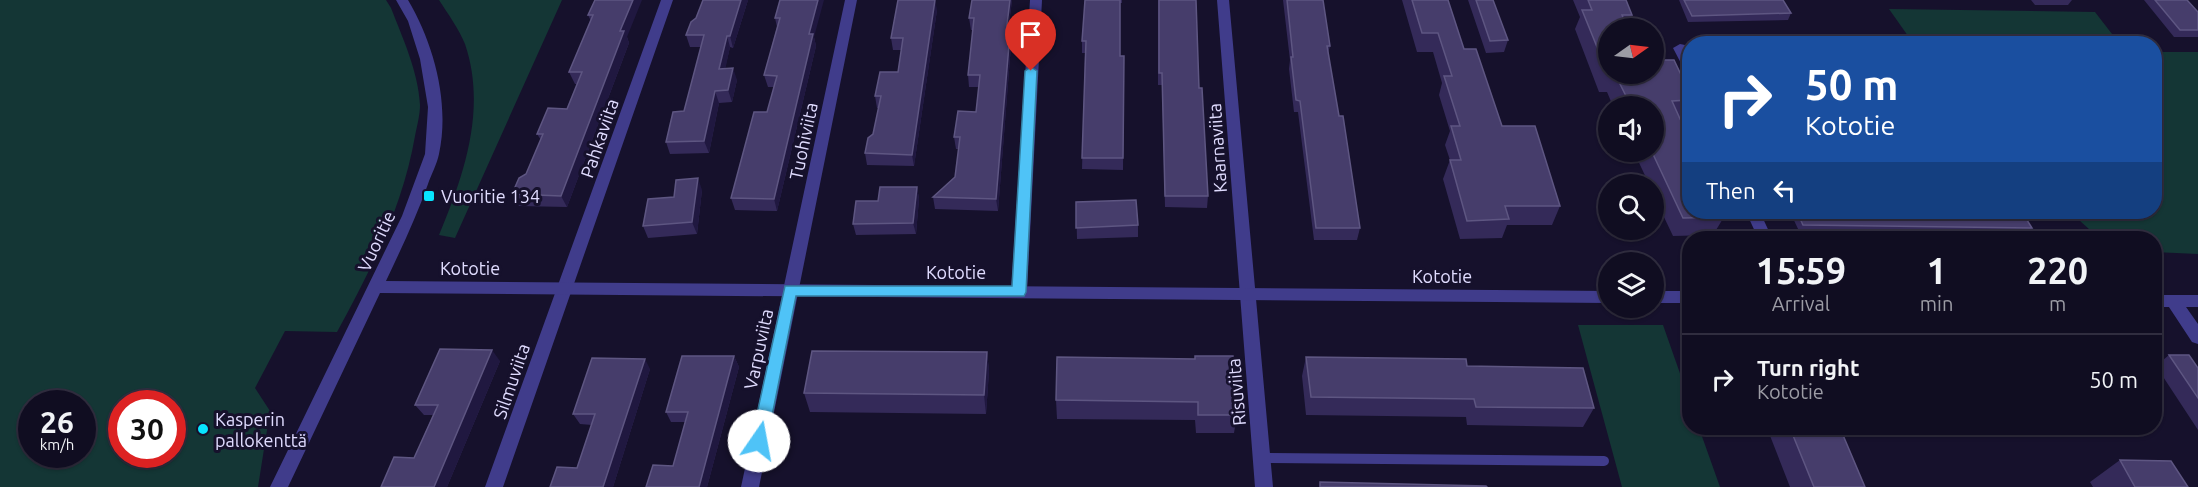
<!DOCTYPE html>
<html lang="en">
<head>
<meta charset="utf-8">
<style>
  body { margin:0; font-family:Ubuntu,sans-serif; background:#19162a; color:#f1f3f6; height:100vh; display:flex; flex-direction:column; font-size:22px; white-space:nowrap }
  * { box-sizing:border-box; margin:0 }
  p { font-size:20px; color:#9c9ca5 }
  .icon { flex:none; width:33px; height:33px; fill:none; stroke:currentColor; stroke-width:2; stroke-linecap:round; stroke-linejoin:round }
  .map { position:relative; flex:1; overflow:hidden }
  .sheet { position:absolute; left:1682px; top:231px; width:480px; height:204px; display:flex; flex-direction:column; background:#100d21; border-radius:24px; box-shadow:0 2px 4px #0004,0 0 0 2px #302d3f }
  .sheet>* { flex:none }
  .banner { position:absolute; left:1682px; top:36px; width:480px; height:183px; border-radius:24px; box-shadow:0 2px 4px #0004,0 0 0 2px #302d3f; background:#1a4fa0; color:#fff; overflow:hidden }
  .needle { width:39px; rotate:76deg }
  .fabs { position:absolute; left:1598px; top:18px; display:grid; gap:12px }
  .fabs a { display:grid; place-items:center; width:66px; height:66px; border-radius:50%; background:#100d21; box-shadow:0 2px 4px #0004,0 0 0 2px #302d3f; font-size:30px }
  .speed { position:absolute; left:18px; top:390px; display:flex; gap:12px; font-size:30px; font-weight:700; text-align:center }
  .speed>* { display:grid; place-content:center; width:78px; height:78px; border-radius:50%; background:#100d21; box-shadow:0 2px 4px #0004,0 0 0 2px #302d3f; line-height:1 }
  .speed small { font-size:15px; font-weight:400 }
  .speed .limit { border:9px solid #d22; background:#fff; color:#111 }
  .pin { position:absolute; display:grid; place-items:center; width:51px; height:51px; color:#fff; margin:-62px -26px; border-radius:50% 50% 50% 0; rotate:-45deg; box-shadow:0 0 6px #0007 }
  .pin .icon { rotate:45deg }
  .me { position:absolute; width:66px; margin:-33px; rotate:12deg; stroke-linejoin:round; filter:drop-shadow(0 0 4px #0008) }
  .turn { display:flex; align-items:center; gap:21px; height:126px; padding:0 24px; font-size:27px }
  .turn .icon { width:78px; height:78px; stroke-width:2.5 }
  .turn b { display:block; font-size:42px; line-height:51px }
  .then { display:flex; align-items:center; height:57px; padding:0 24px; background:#0003; gap:12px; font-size:22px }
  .eta { display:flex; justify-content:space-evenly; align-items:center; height:102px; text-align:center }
  .eta b { font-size:36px; font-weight:700; line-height:42px }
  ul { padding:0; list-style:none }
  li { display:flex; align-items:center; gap:18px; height:90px; padding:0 24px; border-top:2px solid #302d3f }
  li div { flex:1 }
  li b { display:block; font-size:22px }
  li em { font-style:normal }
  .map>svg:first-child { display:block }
  .green { fill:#143635; fill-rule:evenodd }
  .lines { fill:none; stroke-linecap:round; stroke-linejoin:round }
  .service { stroke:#403c8b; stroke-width:10 }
  .minor { fill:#403c8b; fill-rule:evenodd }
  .tertiary { fill:#403c8b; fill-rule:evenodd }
  .wall { fill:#342a59 }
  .shaded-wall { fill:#201840 }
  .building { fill:#463d6b; stroke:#5e5682; stroke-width:1.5 }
  .route { fill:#4fc3f7; stroke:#337fa1; stroke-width:1.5 }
  .poi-dot { fill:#08e4ff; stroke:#16112c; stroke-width:2 }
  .labels { text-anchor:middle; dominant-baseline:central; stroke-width:6; stroke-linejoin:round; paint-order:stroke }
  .street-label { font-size:18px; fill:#e0dcff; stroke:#16112c }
  .poi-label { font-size:18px; fill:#e0dcff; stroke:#16112c; text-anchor:start }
</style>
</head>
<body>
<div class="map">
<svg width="2198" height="487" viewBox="0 0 2198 487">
  <rect width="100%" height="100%" fill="#16112c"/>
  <path class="green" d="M 0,0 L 386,0 L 391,8 C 403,39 418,71 420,105 C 420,115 417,126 415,136 C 403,206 371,270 337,332 L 285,331 L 255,388 L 270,411 L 258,487 L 0,487 ZM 32,404 L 82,404 L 82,454 L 32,454 ZM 122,404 L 172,404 L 172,454 L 122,454 Z
    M 439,0 L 562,0 L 455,238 L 439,235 C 464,175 487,109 465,44 C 459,29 448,14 439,0 Z
    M 1889,9 L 2095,12 L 2119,43 L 1913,43 Z
    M 2154,52 L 2198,52 L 2198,254 L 2154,252 L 2154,238 L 2099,238 L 2070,212 L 2154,212 Z
    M 1578,325 L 1663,325 L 1689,399 L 1689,428 L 1699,428 L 1720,487 L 1622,487 Z"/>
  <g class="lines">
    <path class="service" d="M 1261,458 L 1604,461"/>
    <path class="minor" d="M 661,0 L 673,0 L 503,487 L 485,487 Z
      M 845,0 L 857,0 L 759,487 L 741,487 Z
      M 1030,0 L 1042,0 L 1027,292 L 1024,296 L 1019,298 L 1014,296 L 1011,292 Z
      M 1217,0 L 1229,0 L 1273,487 L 1255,487 Z
      M 1680,44 L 1685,45 L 1689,53 L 1689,71 L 1684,69 L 1673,48 Z
      M 1746,212 L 1760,212 L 1772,238 L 1758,238 Z
      M 2173,295 L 2179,297 L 2198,324 L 2198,344 L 2192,342 L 2165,301 L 2167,297 Z"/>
    <path class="tertiary" d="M 396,0 L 408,0 C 434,44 450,103 439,154 C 437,164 431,175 428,184 C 416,218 401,249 386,281 L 1608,291 L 1608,303 L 380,293 L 288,487 L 270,487 L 402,216 L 425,154 L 428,107 L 420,59 L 408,21 Z
      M 1653,291 L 1689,291 L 1689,303 L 1653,303 Z
      M 2154,295 L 2198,295 L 2198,307 L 2154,307 Z"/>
  </g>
  <path class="wall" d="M 595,0 L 627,37 L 629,43 L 567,207 L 519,206 L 512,194 L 526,174 L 541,140 L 537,134 L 567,109 L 577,84 L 575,84 L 569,72 L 591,21 L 588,15 Z
    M 748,0 L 733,48 L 730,47 L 725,68 L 737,80 L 732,102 L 719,103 L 709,153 L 670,154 L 666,142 L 684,111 L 701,47 L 690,47 L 686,35 Z
    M 780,0 L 814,37 L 816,46 L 777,211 L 735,210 L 731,198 L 767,112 L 774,87 L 768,87 L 764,75 L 777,27 L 775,18 Z
    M 972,0 L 1012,0 L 1008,33 L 1010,33 L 1011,45 L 998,211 L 935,209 L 933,197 L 955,177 L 959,149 L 956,149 L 954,137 L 976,112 L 979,87 L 969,87 L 968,75 L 973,30 L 971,30 L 969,18 Z
    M 1085,0 L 1122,0 L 1122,3 L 1120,3 L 1120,56 L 1124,56 L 1123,170 L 1082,169 L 1085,53 L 1082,53 L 1082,41 Z
    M 1158,0 L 1196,0 L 1199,88 L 1208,196 L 1207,208 L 1165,207 L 1162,85 L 1158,85 Z
    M 1283,0 L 1323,0 L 1330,46 L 1328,53 L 1339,116 L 1360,228 L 1357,240 L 1314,240 L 1298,112 L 1294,112 L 1289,69 L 1290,60 Z
    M 1402,0 L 1448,0 L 1464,49 L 1502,126 L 1560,206 L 1552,225 L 1507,225 L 1502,238 L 1460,239 L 1443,179 L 1450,160 L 1445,145 L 1450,131 L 1439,95 L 1442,83 L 1433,52 L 1417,52 Z
    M 1468,0 L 1493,0 L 1508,40 L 1504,52 L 1486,53 Z
    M 1573,0 L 1626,0 L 1632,15 L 1627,27 L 1608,28 L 1653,74 L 1684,81 L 1689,81 L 1689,118 L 1680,118 L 1689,212 L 1724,217 L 1713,235 L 1673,236 L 1653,194 L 1653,184 L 1649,184 L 1634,152 L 1653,152 L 1653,106 L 1613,106 L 1607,92 L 1599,92 L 1575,29 L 1580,17 Z
    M 1679,0 L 1783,0 L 1791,13 L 1788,20 L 1688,22 Z
    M 2031,0 L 2072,0 L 2068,5 L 2035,5 Z
    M 2144,0 L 2187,0 L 2198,12 L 2198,37 L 2174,37 Z
    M 937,10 L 914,166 L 867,165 L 865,153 L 873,134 L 879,108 L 877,108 L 875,96 L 898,72 L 901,50 L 893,50 L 891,38 Z
    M 917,187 L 919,199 L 916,234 L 856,235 L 853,224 L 878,201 Z
    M 702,190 L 697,234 L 648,238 L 643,226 Z
    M 1076,202 L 1138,225 L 1138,237 L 1077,239 Z
    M 1790,212 L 2022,212 L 2032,228 L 2027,234 L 1799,231 Z
    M 987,352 L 989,371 L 986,414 L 810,412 L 804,393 Z
    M 2169,355 L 2198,368 L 2198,430 L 2156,366 Z
    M 734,356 L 739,367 L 707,487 L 646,487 L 673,466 L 685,422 L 671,422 L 666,412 Z
    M 1057,357 L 1237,415 L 1234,433 L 1196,433 L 1195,420 L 1057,419 L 1056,400 Z
    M 1306,357 L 1467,366 L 1594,408 L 1583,427 L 1467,425 L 1466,417 L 1306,415 L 1302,376 Z
    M 500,361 L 447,487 L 381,487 L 414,458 L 433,415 L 424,415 L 415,405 Z
    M 650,369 L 613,487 L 550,487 L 577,468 L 592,425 L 580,424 L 573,414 Z
    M 1767,428 L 1840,428 L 1865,487 L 1790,487 Z
    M 2120,460 L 2188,487 L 2093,487 L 2090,482 Z"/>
  <path class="shaded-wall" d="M 633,0 L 642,0 L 627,37 L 629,43 L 567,207 L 561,196 L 620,31 Z
    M 741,0 L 748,0 L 733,48 L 730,36 Z
    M 818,0 L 824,0 L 814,37 L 816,46 L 777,211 L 774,199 L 809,34 Z
    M 935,0 L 937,10 L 914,166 L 912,155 Z
    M 1010,0 L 1012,0 L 1006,45 L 1006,33 Z
    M 1010,33 L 1011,45 L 998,211 L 996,199 Z
    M 727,36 L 730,47 L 723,80 L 719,69 Z
    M 733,68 L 737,80 L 732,102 L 728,90 Z
    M 715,91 L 719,103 L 709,153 L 704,141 Z
    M 698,178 L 702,190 L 697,234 L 692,222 Z
    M 917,187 L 919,199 L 916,234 L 913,223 Z
    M 492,350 L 500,361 L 447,487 L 434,487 Z
    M 987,352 L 989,371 L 986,414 L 984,395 Z
    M 734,356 L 739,367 L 707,487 L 699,487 Z
    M 645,359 L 650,369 L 613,487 L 603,487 Z"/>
  <path class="building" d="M 595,0 L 633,0 L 620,31 L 624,31 L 561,196 L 512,194 L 519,178 L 526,174 L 543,134 L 537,134 L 548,108 L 567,109 L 582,72 L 569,72 L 593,15 L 588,15 Z
    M 703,0 L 741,0 L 730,36 L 727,36 L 719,69 L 733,68 L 728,90 L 715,91 L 704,141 L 666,142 L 673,112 L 684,111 L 704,35 L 686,35 L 691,22 L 696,18 Z
    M 780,0 L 818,0 L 809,34 L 813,34 L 774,199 L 731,198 L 754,112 L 767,112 L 777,76 L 764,75 L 780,18 L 775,18 Z
    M 898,0 L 935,0 L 912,155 L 865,153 L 868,138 L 873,134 L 881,96 L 875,96 L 880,72 L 898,72 L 903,38 L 891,38 Z
    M 972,0 L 1010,0 L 1006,33 L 1010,33 L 996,199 L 933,197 L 955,177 L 960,137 L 954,137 L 958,111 L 976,112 L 980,75 L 968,75 L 974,18 L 969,18 Z
    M 1085,0 L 1120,0 L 1120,56 L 1124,56 L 1123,158 L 1082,158 L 1086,41 L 1082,41 Z
    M 1159,0 L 1196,0 L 1199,88 L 1202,88 L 1208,196 L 1165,196 L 1162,73 L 1159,73 Z
    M 1287,0 L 1323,0 L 1330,46 L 1327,46 L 1339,116 L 1343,116 L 1360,228 L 1316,228 L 1300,101 L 1296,100 L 1291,57 L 1293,57 Z
    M 1412,0 L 1448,0 L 1464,49 L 1476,49 L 1502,126 L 1535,126 L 1560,206 L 1505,206 L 1509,219 L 1467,221 L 1450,160 L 1461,160 L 1451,126 L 1460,126 L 1444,76 L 1452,76 L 1438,33 L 1422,33 Z
    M 1476,0 L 1493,0 L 1508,40 L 1490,41 Z
    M 1588,0 L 1626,0 L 1632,15 L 1622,15 L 1628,28 L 1608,28 L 1608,74 L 1613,74 L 1608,74 L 1582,10 L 1592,10 Z
    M 1684,0 L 1783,0 L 1791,13 L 1692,16 Z
    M 2155,0 L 2187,0 L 2198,12 L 2198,30 L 2180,30 Z
    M 1653,60 L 1674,60 L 1684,81 L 1689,81 L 1689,100 L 1672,101 L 1689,139 L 1689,212 L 1722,212 L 1724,217 L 1683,218 L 1652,152 L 1653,152 L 1653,106 L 1631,106 L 1615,74 L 1653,74 Z
    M 698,178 L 692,222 L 643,226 L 648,199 L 674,197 L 676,180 Z
    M 880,187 L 917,187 L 913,223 L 853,224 L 856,201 L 878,201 Z
    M 1136,200 L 1138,225 L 1076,228 L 1076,202 Z
    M 1797,212 L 2022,212 L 2032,228 L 1803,225 Z
    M 440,349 L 492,350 L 434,487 L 381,487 L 394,457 L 414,458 L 438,405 L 415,405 Z
    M 812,351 L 987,352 L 984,395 L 804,393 Z
    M 2169,355 L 2189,355 L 2198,368 L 2198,398 Z
    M 682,356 L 734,356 L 699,487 L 646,487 L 653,465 L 673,466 L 688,412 L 666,412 Z
    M 1195,356 L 1233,356 L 1237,415 L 1198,415 L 1198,402 L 1056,400 L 1057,357 L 1195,359 Z
    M 1306,357 L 1466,359 L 1467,366 L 1583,368 L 1594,408 L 1476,407 L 1474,399 L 1311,397 Z
    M 592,358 L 645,359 L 603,487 L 550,487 L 557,467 L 577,468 L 595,414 L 573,414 Z
    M 1790,428 L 1840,428 L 1865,487 L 1814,487 Z
    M 2120,460 L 2171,461 L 2188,487 L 2135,487 Z
    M 1320,482 L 1486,486 L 1487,487 L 1320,487 Z"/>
  <path class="route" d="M 1031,67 L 1037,71 L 1026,292 L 1024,296 L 796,296 L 767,441 L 765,446 L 759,448 L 754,446 L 751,441 L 785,286 L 1012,286 L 1025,71 Z"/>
  <g class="poi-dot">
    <rect x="423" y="190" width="12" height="12" rx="3"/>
    <circle cx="203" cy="429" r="6"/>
  </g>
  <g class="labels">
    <g class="street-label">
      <text transform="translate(599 138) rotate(-71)">Pahkaviita</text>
      <text transform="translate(803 141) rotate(-78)">Tuohiviita</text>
      <text transform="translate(1217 148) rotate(-94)">Kaarnaviita</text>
      <text transform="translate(376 241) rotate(-65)">Vuoritie</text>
      <text x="470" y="268">Kototie</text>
      <text x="956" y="272">Kototie</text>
      <text x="1442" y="276">Kototie</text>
      <text transform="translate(758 349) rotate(-78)">Varpuviita</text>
      <text transform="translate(511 381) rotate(-71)">Silmuviita</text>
      <text transform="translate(1236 392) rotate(-95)">Risuviita</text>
    </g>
    <g class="poi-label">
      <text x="441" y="196">Vuoritie 134</text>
      <text x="215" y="419">Kasperin<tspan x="215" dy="21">pallokenttä</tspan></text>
    </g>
  </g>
</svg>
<div class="fabs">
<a><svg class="needle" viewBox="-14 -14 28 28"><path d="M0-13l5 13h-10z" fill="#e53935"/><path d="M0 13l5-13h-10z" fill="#9c9ca5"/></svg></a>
<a><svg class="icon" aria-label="sound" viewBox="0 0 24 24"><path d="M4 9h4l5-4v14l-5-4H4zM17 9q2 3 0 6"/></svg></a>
<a><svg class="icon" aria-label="search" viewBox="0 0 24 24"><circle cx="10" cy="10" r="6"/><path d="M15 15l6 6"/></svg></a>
<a><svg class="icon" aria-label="layers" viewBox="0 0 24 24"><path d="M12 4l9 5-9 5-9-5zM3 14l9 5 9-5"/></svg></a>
</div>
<div class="speed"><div>26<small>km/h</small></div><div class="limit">30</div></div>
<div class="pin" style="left:1031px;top:71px;background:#d93025"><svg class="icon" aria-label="arrive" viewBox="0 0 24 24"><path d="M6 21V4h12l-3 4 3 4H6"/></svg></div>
<svg class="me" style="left:759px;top:441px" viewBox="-20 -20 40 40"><circle r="19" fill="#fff"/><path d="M0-13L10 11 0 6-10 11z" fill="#4fc3f7"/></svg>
<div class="banner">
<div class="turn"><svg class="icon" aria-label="right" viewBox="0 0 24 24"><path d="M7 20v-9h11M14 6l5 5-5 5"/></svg><div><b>50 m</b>Kototie</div></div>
<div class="then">Then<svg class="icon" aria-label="left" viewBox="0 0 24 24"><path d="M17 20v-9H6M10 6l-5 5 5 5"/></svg></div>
</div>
<section class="sheet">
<div class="eta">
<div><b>15:59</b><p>Arrival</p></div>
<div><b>1</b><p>min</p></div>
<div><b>220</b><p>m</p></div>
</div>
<ul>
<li><svg class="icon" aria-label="right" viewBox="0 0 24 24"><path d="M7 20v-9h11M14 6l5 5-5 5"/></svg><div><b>Turn right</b><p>Kototie</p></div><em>50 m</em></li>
</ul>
</section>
</div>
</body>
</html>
